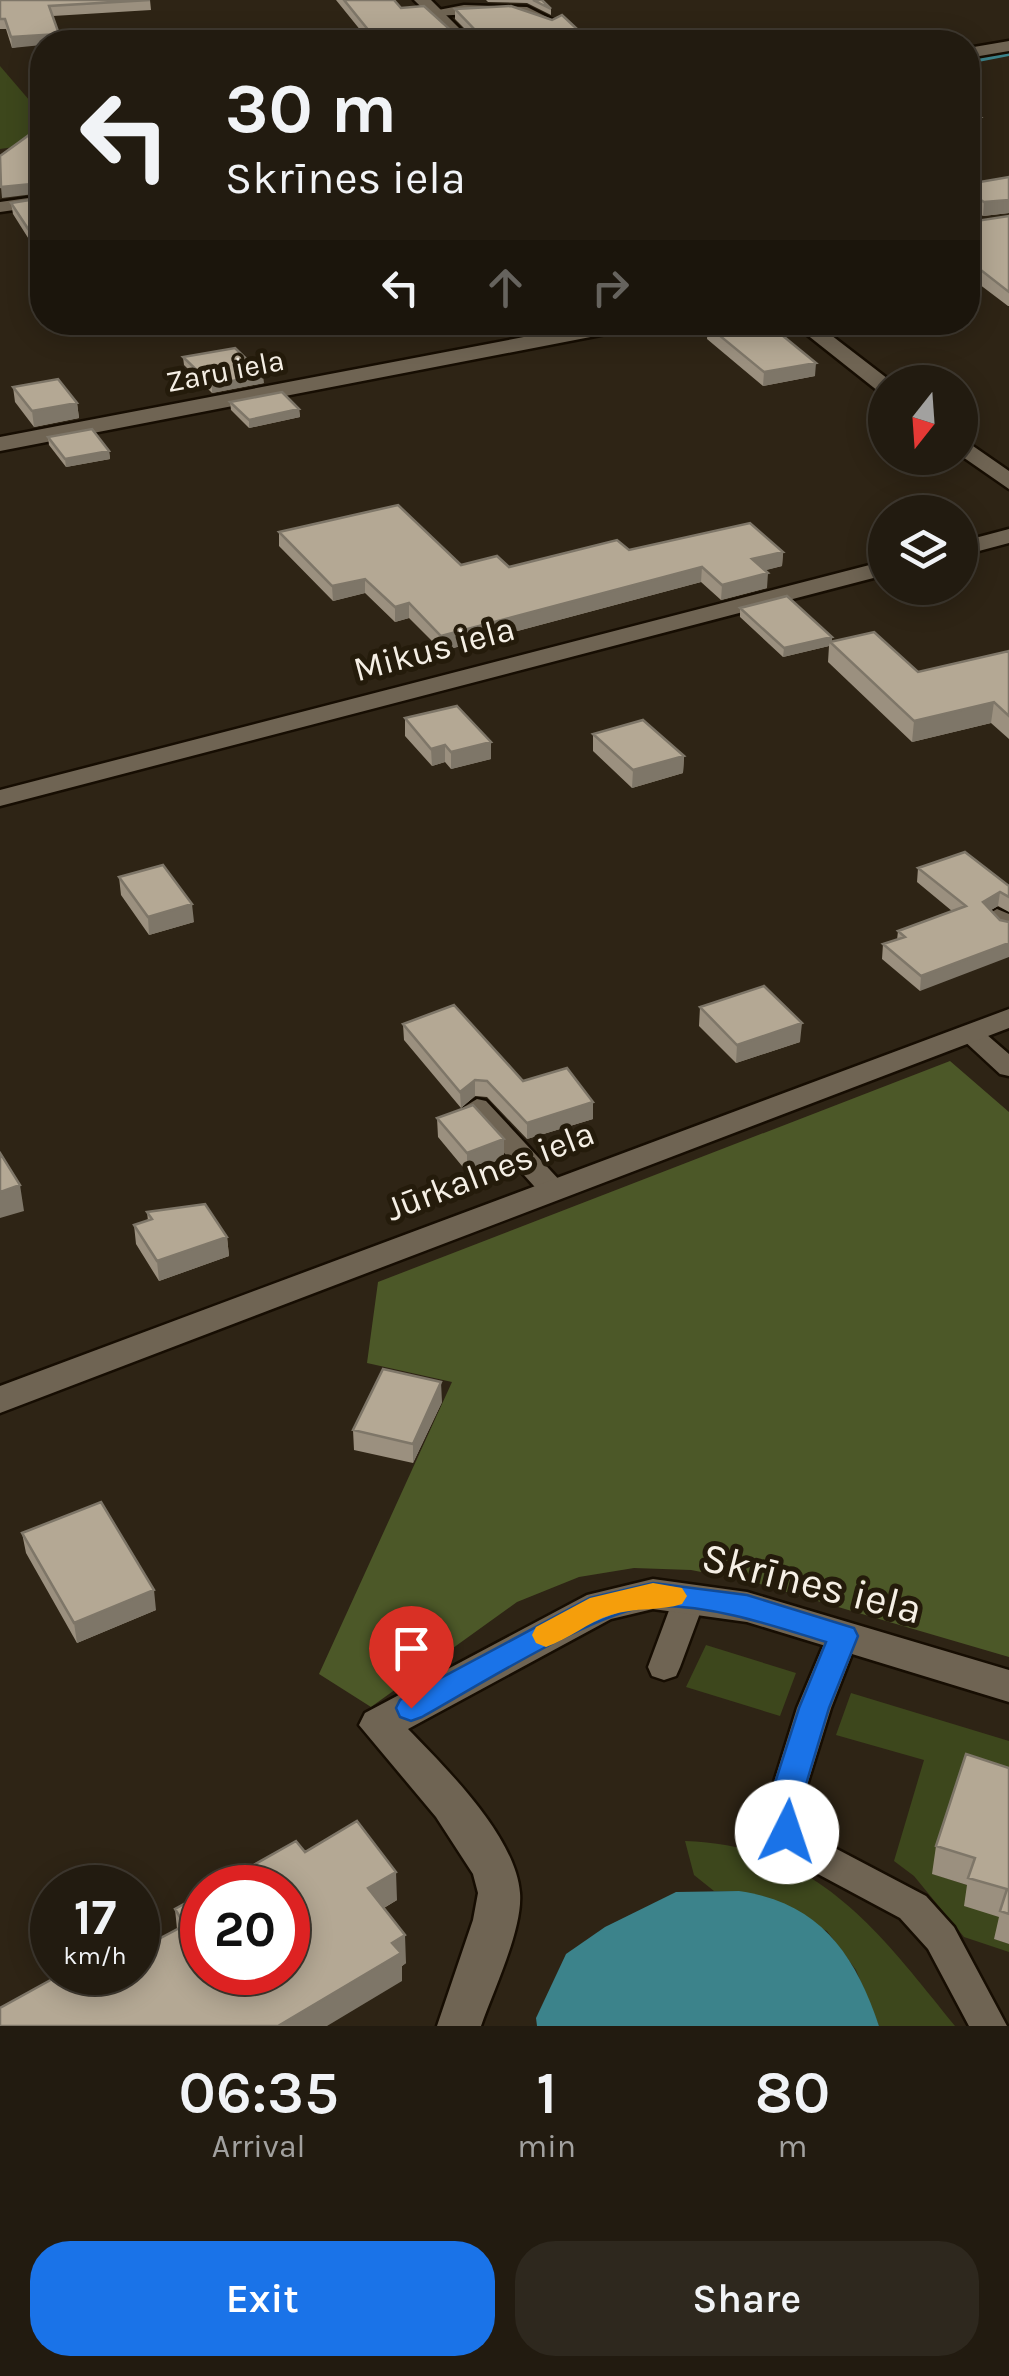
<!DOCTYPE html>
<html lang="en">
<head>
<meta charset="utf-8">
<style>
  body { margin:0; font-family:Karla,sans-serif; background:#2e281e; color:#f1f3f6; height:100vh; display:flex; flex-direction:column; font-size:38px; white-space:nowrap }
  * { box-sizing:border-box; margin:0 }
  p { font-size:32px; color:#a2a19f }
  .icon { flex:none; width:55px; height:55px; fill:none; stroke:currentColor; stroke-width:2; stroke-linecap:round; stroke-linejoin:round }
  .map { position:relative; height:2026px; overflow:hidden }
  .side { display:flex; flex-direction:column; background:#221b10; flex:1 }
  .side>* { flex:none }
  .banner { position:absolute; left:30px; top:30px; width:950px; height:305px; border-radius:40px; box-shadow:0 5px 25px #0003,0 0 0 2px #3f3930; background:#221b10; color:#f1f3f6; overflow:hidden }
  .needle { width:65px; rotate:197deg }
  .fabs { position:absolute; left:868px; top:365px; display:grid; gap:20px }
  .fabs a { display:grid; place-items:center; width:110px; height:110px; border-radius:50%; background:#221b10; box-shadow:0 5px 25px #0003,0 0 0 2px #3f3930; font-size:50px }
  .speed { position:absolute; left:30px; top:1865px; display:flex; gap:20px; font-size:50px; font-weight:700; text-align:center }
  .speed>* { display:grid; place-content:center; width:130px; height:130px; border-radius:50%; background:#221b10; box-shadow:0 5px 25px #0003,0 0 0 2px #3f3930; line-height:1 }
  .speed small { font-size:25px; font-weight:400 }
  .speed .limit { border:15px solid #d22; background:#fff; color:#111 }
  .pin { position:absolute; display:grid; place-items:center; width:85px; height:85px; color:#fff; margin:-102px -42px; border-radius:50% 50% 50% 0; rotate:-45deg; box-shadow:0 0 10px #0007 }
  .pin .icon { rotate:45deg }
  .me { position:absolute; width:110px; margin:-55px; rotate:4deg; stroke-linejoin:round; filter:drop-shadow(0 0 8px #0008) }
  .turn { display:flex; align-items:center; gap:35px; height:210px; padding:0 30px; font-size:45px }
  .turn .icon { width:130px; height:130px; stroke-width:2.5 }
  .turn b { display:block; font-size:70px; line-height:85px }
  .lanes { display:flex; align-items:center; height:95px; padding:0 30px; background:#0003; justify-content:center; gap:50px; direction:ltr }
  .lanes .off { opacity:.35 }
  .eta { display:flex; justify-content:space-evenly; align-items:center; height:170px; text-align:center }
  .eta b { font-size:60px; font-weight:600; line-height:70px }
  .action { display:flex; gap:20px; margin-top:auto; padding:20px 30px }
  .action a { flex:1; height:115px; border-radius:40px; background:#1a73e8; color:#fff; font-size:40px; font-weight:600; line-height:115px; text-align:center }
  .action a+a { background:#2e281e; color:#f1f3f6 }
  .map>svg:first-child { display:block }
  .green { fill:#3d471c }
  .forest { fill:#4c5828 }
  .water { fill:#3c838b }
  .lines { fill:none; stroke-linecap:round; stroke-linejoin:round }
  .stream { fill:#3c838b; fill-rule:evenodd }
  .service-casing { stroke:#160d02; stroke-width:5 }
  .minor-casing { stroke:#160d02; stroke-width:5 }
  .tertiary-casing { stroke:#160d02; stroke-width:5 }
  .service { fill:#6f6453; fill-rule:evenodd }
  .minor { fill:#6f6453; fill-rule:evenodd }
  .tertiary { fill:#6f6453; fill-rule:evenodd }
  .wall { fill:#9b907f }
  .shaded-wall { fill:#7e7668 }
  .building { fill:#b4a894; stroke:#7e7668; stroke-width:2.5 }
  .route { fill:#1a73e8; stroke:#114b97; stroke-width:2.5 }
  .slow { fill:#f59e0b }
  .labels { text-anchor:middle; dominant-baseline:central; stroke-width:10; stroke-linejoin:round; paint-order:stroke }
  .far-street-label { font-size:30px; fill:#f5efe5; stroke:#241b0b }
  .street-label { font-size:35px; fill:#f5efe5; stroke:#241b0b }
  .near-street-label { font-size:42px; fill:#f5efe5; stroke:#241b0b }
</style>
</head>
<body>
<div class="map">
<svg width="1009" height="2026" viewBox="0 0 1009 2026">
  <rect width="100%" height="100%" fill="#2e2415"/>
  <path class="green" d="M 0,66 L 42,115 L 42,143 L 0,149 Z
    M 706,1645 L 796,1673 L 780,1716 L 686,1687 Z
    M 851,1693 L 1009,1741 L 1009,1797 L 933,1874 L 970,1886 L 1002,1918 L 995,1939 L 1009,1944 L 1009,1952 L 964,1937 L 914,1876 L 894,1861 L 924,1760 L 836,1735 Z
    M 685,1841 C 817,1845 879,1932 955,2026 L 879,2026 L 856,1970 L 827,1931 L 739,1891 L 714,1891 L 694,1875 Z"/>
  <path class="forest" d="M 950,1061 L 1009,1112 L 1009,1657 L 753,1582 L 691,1570 L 634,1568 L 579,1577 L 517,1602 L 371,1707 L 319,1674 L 452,1382 L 367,1363 L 378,1282 Z"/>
  <path class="water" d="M 739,1891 C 819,1903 854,1952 879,2026 L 537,2026 L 536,2018 L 566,1954 L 605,1927 L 676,1892 Z"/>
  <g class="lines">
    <path class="stream" d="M 1009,52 L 1009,56 L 968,64 L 968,60 Z"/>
    <g class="service-casing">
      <path id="service" d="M 464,5 L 527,7 L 559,23 L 553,27 L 512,12 L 434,16 L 428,12 Z
        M 997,909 L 1009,914 L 1009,933 L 1001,931 L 985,916 Z
        M 970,1025 L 979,1028 L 1009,1054 L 1009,1076 L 1000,1074 L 961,1038 L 957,1033 L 961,1028 Z
        M 477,1099 L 486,1101 L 563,1184 L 567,1190 L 563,1196 L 543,1196 L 468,1113 L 464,1107 Z
        M 690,1585 L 701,1588 L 706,1597 L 680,1667 L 676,1676 L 664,1680 L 652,1676 L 648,1667 L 674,1597 L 679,1588 Z
        M 843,1623 L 855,1627 L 859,1636 L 831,1708 L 799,1811 L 803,1826 L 812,1836 L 926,1896 L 954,1927 L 1007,2026 L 969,2026 L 928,1949 L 900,1918 L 788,1858 L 770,1832 L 765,1811 L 797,1708 L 831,1627 Z"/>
    </g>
    <g class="minor-casing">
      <path id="minor" d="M 1009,41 L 1009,51 L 968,58 L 968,48 Z
        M 42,196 L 42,206 L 0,212 L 0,202 Z
        M 603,322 L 647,322 L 637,328 L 0,451 L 0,437 Z
        M 1009,529 L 1009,543 L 960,556 L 960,542 Z
        M 885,561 L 885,575 L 0,806 L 0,790 Z
        M 653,1579 L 747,1592 L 1009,1670 L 1009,1702 L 747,1622 L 653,1609 L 611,1619 L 408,1729 C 445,1767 516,1837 520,1893 C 523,1929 493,1991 481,2026 L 437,2026 L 473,1920 L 478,1893 L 473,1874 L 436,1817 L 359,1725 L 365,1713 L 587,1595 Z"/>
    </g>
    <g class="tertiary-casing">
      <path id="tertiary" d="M 414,0 L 431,0 L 473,42 L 457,42 Z
        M 791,322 L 814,322 L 892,382 L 885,382 L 885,393 L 878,391 Z
        M 960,437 L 1009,471 L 1009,489 L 960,455 Z
        M 1009,1009 L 1009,1028 L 0,1413 L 0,1386 Z"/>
    </g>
    <use href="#service" class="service"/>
    <use href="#minor" class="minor"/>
    <use href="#tertiary" class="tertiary"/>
  </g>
  <path class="wall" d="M 0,0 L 150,0 L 151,10 L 53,16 L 59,34 L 60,42 L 42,42 L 12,48 L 6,29 L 0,29 Z
    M 336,0 L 394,0 L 401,8 L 457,36 L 469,33 L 455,19 L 455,9 L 591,42 L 370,42 Z
    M 486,0 L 542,0 L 551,9 L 551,15 L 527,3 L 488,2 Z
    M 1009,177 L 1009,213 L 983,216 L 968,206 L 968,184 Z
    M 42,198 L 42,260 L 13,214 L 11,203 Z
    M 1009,216 L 1009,306 L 1008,306 L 975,281 L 968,283 L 968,218 L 970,222 Z
    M 708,326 L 815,376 L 763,386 L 707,339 Z
    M 183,357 L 264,383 L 212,393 L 184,365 Z
    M 13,387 L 77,403 L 79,418 L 34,427 L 15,402 Z
    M 230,402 L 299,409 L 300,417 L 249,428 L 231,410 Z
    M 48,437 L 109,451 L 110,459 L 66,467 L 49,445 Z
    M 279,532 L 461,565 L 509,567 L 629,550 L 783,552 L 782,566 L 765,570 L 767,588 L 721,600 L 701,582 L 442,651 L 409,618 L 395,622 L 365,593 L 333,601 L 279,546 Z
    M 740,608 L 918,672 L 1009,651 L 1009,739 L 991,723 L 912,742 L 828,662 L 829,646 L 783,657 L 740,617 Z
    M 405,718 L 491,759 L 451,769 L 445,762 L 432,766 L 405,736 Z
    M 593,734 L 684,756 L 683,773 L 632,788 L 593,751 Z
    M 918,868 L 1009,886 L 1009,912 L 998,906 L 991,910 L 920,991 L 882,959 L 883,944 L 897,940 L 898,931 L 952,911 L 917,882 Z
    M 119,877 L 194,922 L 149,935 L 121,895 Z
    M 700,1007 L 800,1042 L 736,1063 L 699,1026 Z
    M 403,1024 L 523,1081 L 593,1102 L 593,1119 L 527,1139 L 487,1097 L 475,1096 L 461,1108 L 404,1040 Z
    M 437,1118 L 504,1158 L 467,1172 L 438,1137 Z
    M 147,1212 L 227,1237 L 229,1256 L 159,1281 L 136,1244 L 134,1225 L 148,1221 Z
    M 442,1402 L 413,1463 L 354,1450 L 353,1430 Z
    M 22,1533 L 156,1610 L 77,1643 L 26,1553 Z
    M 1009,1768 L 1009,1944 L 994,1939 L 999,1917 L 964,1906 L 967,1885 L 932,1874 L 936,1846 Z
    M 305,1852 L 397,1900 L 384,1908 L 406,1963 L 402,1966 L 402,1981 L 66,1989 L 177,1929 L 175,1909 Z"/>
  <path class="shaded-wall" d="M 59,34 L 60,42 L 42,42 L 42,45 L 12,48 L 11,37 Z
    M 980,117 L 978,130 L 968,132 L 968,119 Z
    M 42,183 L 42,193 L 2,198 L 1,187 Z
    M 1009,200 L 1009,213 L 983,216 L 984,202 Z
    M 977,267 L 975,281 L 968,283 L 968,268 Z
    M 816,363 L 815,376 L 763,386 L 764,372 Z
    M 263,375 L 264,383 L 212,393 L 212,385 Z
    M 77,403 L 79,418 L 34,427 L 32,411 Z
    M 299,409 L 300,417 L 249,428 L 249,420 Z
    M 109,451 L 110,459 L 66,467 L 65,459 Z
    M 783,552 L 782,566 L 752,574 L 752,559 Z
    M 702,567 L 701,582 L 442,651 L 441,636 Z
    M 768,573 L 767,588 L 721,600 L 722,585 Z
    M 365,579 L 365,593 L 333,601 L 332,586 Z
    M 409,603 L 409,618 L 395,622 L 395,607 Z
    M 832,637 L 832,644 L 830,642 L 829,646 L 783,657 L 784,648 Z
    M 994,702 L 991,723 L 912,742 L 914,721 Z
    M 491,742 L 491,759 L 451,769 L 451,752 Z
    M 445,745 L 445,762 L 432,766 L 431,749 Z
    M 684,756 L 683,773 L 632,788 L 633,770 Z
    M 1000,892 L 998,906 L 981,916 L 983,902 Z
    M 192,904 L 194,922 L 149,935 L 148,917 Z
    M 1009,943 L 1009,957 L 920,991 L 921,976 Z
    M 802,1023 L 800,1042 L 736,1063 L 737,1045 Z
    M 475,1080 L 475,1096 L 461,1108 L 460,1092 Z
    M 593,1102 L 593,1119 L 527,1139 L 527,1123 Z
    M 504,1139 L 504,1158 L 467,1172 L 467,1153 Z
    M 20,1185 L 24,1211 L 0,1218 L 0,1192 Z
    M 227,1237 L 229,1256 L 159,1281 L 157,1261 Z
    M 441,1382 L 442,1402 L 413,1463 L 413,1444 Z
    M 154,1590 L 156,1610 L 77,1643 L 74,1623 Z
    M 396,1872 L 397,1900 L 370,1916 L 368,1888 Z
    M 405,1935 L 406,1963 L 402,1966 L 402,1981 L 327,2026 L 277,2026 Z"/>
  <path class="building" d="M 0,0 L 150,0 L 49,6 L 59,34 L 11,37 L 5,19 L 0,19 Z
    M 344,0 L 394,0 L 401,8 L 424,6 L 457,36 L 477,32 L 455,9 L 511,6 L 552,20 L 562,15 L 591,42 L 378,42 Z
    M 533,0 L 542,0 L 551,9 Z
    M 968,110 L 980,117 L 968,119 Z
    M 42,133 L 42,183 L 1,187 L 0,156 L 29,135 Z
    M 1009,177 L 1009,200 L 984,202 L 968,192 L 968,184 Z
    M 42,198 L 42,250 L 11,203 Z
    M 1009,216 L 1009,292 L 977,267 L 968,268 L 968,218 L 970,222 Z
    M 726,322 L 766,322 L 816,363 L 764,372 L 708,326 Z
    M 235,348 L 263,375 L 212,385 L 183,357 Z
    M 58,379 L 77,403 L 32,411 L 13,387 Z
    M 282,392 L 299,409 L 249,420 L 230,402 Z
    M 92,429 L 109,451 L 65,459 L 48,437 Z
    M 398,505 L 461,565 L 497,556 L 509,567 L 617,540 L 629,550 L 750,523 L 783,552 L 752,559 L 768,573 L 722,585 L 702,567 L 441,636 L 409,603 L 395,607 L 365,579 L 332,586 L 279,532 Z
    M 787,596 L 832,637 L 784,648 L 740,608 Z
    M 874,632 L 918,672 L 1009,651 L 1009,716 L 994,702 L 914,721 L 830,642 Z
    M 457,706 L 491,742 L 451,752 L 445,745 L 431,749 L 405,718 Z
    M 643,720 L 684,756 L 633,770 L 593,734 Z
    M 965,852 L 1009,886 L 1009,897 L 1000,892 L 983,902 L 1000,920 L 1009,922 L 1009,943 L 921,976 L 883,944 L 905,937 L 898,931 L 966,906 L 918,868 Z
    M 163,865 L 192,904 L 148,917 L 119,877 Z
    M 764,986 L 802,1023 L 737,1045 L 700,1007 Z
    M 454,1005 L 523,1081 L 567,1068 L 593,1102 L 527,1123 L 487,1081 L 475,1080 L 460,1092 L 403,1024 Z
    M 473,1105 L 504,1139 L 467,1153 L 437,1118 Z
    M 0,1153 L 20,1185 L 0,1192 Z
    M 205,1204 L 227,1237 L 157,1261 L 134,1225 L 152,1219 L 147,1212 Z
    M 383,1369 L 441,1382 L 413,1444 L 353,1430 Z
    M 101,1502 L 154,1590 L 74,1623 L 22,1533 Z
    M 966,1754 L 1009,1768 L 1009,1914 L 1000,1911 L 1007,1889 L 968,1878 L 975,1858 L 936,1846 Z
    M 357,1821 L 396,1872 L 368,1888 L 405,1935 L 392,1943 L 401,1953 L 278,2026 L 0,2026 L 0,2008 L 56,1977 L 66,1989 L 97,1972 L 138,1972 L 138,1950 L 185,1925 L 175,1909 L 202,1894 L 202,1972 L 288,1972 L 288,1888 L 213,1888 L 296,1841 L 305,1852 Z"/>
  <path class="route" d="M 653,1583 L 747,1595 L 854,1628 L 858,1636 L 829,1708 L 798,1811 L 803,1832 L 798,1841 L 787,1845 L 775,1841 L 766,1811 L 799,1708 L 826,1642 C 771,1625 713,1605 655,1606 C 603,1606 473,1689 422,1717 L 411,1721 L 400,1717 L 396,1708 L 400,1700 L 590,1598 Z"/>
  <path class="slow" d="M 653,1583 L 682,1588 L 687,1596 L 682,1604 C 661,1611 635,1607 611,1615 C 588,1622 569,1639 546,1647 L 536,1643 L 532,1635 L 536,1627 L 590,1598 Z"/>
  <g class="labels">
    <g class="far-street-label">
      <text transform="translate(225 371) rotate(-11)">Zaru iela</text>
    </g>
    <g class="street-label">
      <text transform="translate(434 649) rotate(-15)">Mikus iela</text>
      <text transform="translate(490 1171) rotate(-21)">Jūrkalnes iela</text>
    </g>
    <g class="near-street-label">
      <text transform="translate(812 1583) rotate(14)">Skrīnes iela</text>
    </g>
  </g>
</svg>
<div class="fabs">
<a><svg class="needle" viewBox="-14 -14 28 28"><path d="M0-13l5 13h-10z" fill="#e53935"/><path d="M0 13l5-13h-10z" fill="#a2a19f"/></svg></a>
<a><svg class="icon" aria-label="layers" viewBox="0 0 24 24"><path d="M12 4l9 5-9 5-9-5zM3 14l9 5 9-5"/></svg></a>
</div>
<div class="speed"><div>17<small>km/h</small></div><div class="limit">20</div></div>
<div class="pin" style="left:411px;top:1708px;background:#d93025"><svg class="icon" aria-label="arrive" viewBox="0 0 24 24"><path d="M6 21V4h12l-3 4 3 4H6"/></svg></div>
<svg class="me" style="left:787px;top:1832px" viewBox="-20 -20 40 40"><circle r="19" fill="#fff"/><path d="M0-13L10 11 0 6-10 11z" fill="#1a73e8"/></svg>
<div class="banner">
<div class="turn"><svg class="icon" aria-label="left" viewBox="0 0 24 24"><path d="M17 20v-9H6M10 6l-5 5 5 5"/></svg><div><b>30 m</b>Skrīnes iela</div></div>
<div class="lanes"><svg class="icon" aria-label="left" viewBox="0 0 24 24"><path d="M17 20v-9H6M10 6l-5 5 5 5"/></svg><svg class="icon off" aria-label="ahead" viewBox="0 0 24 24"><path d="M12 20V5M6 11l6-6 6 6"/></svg><svg class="icon off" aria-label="right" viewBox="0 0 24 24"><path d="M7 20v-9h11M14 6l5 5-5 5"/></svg></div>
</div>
</div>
<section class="side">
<div class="eta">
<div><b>06:35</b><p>Arrival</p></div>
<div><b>1</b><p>min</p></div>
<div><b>80</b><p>m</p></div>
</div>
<div class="action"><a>Exit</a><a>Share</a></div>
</section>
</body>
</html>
